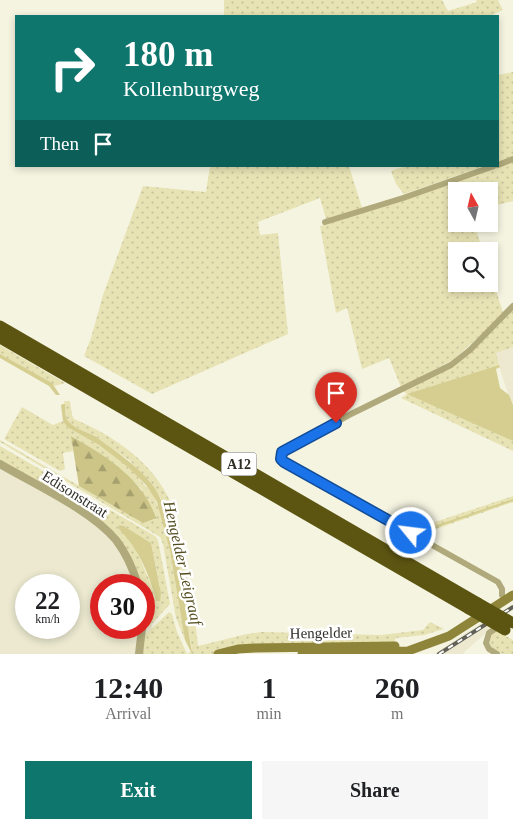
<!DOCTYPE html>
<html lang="en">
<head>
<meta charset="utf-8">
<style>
  body { margin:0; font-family:"Times New Roman",serif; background:#f6f6f6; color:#202124; height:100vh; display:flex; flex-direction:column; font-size:19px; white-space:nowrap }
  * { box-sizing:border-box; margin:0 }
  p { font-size:16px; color:#757577 }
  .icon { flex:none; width:28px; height:28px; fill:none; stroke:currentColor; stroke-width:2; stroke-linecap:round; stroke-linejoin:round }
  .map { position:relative; height:654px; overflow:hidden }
  .panel { display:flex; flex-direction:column; background:#fff; flex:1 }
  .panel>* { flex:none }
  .banner { position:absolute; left:15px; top:15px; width:484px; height:152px; border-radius:0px; box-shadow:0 2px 8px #0003; background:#0f766e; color:#fff; overflow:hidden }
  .needle { width:32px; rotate:352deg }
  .buttons { position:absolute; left:448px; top:182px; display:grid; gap:10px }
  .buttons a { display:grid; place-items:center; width:50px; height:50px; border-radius:0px; background:#fff; box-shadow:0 2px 8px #0003; font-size:25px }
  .speed { position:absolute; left:15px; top:574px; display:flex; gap:10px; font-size:25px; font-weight:700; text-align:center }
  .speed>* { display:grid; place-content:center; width:65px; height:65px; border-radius:50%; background:#fff; box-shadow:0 2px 8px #0003; line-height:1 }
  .speed small { font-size:12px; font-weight:400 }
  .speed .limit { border:8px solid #d22; background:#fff; color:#111 }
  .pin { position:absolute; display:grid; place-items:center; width:42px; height:42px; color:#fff; margin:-51px -21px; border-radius:50% 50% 50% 0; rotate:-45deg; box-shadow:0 0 5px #0007 }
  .pin .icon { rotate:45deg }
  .me { position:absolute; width:55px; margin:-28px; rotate:299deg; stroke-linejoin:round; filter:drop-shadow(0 0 4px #0008) }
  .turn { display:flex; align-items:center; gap:18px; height:105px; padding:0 25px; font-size:22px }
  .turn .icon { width:65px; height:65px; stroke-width:2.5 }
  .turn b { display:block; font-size:35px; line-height:42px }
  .then { display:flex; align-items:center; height:48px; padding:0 25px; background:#0003; gap:10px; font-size:19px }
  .eta { display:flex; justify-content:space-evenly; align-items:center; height:85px; text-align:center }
  .eta b { font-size:30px; font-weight:700; line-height:35px }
  .action { display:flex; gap:10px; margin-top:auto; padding:10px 25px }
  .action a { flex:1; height:58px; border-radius:0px; background:#0f766e; color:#fff; font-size:20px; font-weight:700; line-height:58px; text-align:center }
  .action a+a { background:#f6f6f6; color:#202124 }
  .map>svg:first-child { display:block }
  .built { fill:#ece9d0; fill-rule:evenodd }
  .grass { fill:url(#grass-dots); fill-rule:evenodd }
  .forest { fill:url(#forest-firs) }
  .water { fill:#d5ce90 }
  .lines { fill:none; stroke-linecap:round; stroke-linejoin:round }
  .stream { stroke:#d5ce90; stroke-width:2 }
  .minor { stroke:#afa97b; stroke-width:6 }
  .tertiary { stroke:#afa97b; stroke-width:8 }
  .secondary { stroke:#8e853b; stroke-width:9 }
  .motorway { stroke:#5c5511; stroke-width:11 }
  .rail-casing { stroke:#626157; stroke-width:4 }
  .rail { stroke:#fff; stroke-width:2; stroke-dasharray:5.5; stroke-linecap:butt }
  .motorway-bridge { stroke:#5c5511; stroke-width:11 }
  .route-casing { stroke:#114b97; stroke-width:12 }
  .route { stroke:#1a73e8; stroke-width:9 }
  .labels { text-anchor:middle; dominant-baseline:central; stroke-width:5; stroke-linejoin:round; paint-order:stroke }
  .shield { fill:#fff; stroke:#6d6c67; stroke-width:1 }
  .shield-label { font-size:14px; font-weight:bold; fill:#2e2d26 }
  .street-label { font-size:15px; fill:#2e2d26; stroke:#fff }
  .water-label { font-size:16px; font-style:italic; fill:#524c1d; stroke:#fff }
</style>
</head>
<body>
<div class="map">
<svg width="513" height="654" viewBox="0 0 513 654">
  <defs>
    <pattern id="grass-dots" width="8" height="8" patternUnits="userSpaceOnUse" patternTransform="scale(1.25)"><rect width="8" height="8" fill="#e8e3b4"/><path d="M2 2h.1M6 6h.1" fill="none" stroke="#c7c39b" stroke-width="1.8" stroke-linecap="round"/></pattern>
    <pattern id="forest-firs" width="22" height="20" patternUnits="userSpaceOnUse" patternTransform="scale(1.25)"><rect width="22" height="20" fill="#ccc587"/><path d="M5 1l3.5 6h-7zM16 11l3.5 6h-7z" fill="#a6a06e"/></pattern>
  </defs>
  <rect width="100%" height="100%" fill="#f5f4e1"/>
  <path class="built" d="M 513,308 L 513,409 L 490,339 Z
    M 0,456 L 123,529 L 151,599 L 153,654 L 0,654 ZM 26,585 L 69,585 L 69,628 L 26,628 ZM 101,585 L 144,585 L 144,628 L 101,628 Z
    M 483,622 L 492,628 L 463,653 L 465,654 L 434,654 Z"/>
  <path class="grass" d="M 224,0 L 442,0 L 448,11 L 477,2 L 476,0 L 498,0 L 503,10 L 490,16 L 224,16 Z
    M 513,72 L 513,157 L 498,162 L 498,75 Z
    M 513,161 L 513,201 L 489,207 L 489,191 L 456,191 L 456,224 L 474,224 L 483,251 L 456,251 L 456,284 L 489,284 L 489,269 L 503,312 L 482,334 L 453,360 L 401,387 L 389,358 L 362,369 L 347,308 L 336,313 L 320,226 Z
    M 210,166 L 349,166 L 362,208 L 326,219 L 320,198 L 258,222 L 260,235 L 278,233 L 288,334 L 152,394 L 84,356 L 91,338 L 103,295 L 143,186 L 206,192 Z
    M 406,166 L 485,166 L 404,194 L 396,184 L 391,171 Z
    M 513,308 L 513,347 L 496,353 L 499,365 L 408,394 L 513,441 L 513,451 L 401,398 L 407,394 L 403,391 L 440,373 Z
    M 0,345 L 65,383 L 55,386 L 0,354 Z
    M 64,401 L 70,401 L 72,415 L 74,419 C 114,436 153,462 171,503 C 180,523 182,549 186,571 C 190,596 196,621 198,646 L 247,634 L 262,632 L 381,635 L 423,630 L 430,622 L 444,629 L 424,635 L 396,638 L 393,644 L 227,650 L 214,654 L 142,654 L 144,636 L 169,612 L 172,614 L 177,632 L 187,654 L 192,651 L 181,580 L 162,501 L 159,495 L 151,483 L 130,461 L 99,439 L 70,424 L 66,417 Z
    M 22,407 L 53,425 L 63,421 L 67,427 L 99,445 L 133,471 L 153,495 L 161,513 L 170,551 L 185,640 L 176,618 L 163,544 L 160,537 L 0,442 L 0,440 L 143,523 L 142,490 C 122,468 98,452 72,436 L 73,451 L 63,453 L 65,469 L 60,471 L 4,439 Z
    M 0,446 L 155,536 L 158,540 L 170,604 L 149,627 L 145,625 L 144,585 L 141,585 L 112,533 L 0,461 ZM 119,525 L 124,526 L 151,543 L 160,586 L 156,601 L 151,584 L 136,550 Z
    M 513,496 L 513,502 L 422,534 L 414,529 Z
    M 495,630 L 513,640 L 513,654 C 497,654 495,654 488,640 Z"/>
  <path class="forest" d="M 71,436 C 106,456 142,478 156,518 L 143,523 L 79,486 Z"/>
  <path class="water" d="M 0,354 L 52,383 L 60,395 L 56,395 L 49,386 L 0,358 Z
    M 499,365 L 500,367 L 496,369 L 500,388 L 509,395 L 513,405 L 513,441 L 407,394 Z
    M 63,404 L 65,404 C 65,410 65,418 69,422 C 76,430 90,432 99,439 C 117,452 136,465 151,483 C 178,516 184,608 192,652 L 191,652 L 185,640 L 170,551 L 157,502 L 146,485 L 129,468 L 99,445 L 67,427 L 63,421 L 61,405 Z
    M 119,525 L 124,526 L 151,543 L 161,593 L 160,601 L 156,601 C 150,575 138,548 119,529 Z"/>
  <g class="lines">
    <path class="stream" d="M 420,532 L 513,500"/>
    <path class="minor" d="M 498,165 L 513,159
      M 325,222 L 403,198 L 494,166
      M 502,595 L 502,589 L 498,582 L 284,462 L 281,455 L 282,452 L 349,415 L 451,365 L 470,350 L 513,306
      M 497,654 L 489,649 L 486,643 L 489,633 L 499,626"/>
    <path class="tertiary" d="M 0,464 C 34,484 91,510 116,540 C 126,553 133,569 138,585
      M 139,654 L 142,628"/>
    <path class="secondary" d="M 218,654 L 238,649 L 255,648 L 395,646
      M 302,654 L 408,651 L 449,636 L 513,595"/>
    <path class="motorway" d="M 0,326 L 478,603
      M 0,338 L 469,609"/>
    <g class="rail-casing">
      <path id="rail" d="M 439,654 L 513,607"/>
    </g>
    <use href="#rail" class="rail"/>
    <path class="motorway-bridge" d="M 478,603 L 513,623
      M 469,609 L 505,630"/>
  </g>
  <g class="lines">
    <g class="route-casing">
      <path id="route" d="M 336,423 L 282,452 L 281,459 L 284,462 L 411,533"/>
    </g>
    <use href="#route" class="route"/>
  </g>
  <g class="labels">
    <rect class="shield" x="221.5" y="452.5" width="35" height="23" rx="4"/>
    <g class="shield-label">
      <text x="239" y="464">A12</text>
    </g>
    <g class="street-label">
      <text transform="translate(75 494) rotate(32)">Edisonstraat</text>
      <text transform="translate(321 633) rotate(-1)">Hengelder</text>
    </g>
    <g class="water-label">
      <text transform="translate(183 563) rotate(77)">Hengelder Leigraaf</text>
    </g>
  </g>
</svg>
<div class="buttons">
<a><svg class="needle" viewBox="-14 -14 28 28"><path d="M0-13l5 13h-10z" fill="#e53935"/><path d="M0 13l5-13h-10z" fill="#757577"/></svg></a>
<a><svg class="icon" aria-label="search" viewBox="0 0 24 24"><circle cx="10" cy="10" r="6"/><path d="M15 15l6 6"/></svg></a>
</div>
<div class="speed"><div>22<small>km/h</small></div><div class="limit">30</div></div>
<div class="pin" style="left:336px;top:423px;background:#d93025"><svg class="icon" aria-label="arrive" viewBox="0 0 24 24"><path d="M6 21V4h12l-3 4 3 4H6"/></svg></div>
<svg class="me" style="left:411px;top:533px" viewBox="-20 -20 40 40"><circle r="17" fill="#1a73e8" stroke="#fff" stroke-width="3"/><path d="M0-11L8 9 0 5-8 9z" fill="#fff"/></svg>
<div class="banner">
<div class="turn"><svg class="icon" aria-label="right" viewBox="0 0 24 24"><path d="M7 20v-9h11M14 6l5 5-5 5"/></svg><div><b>180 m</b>Kollenburgweg</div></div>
<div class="then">Then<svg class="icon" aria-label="arrive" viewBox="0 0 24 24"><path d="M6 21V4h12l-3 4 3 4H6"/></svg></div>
</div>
</div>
<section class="panel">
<div class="eta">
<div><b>12:40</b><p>Arrival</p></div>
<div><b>1</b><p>min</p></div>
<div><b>260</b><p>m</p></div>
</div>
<div class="action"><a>Exit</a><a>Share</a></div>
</section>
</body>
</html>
